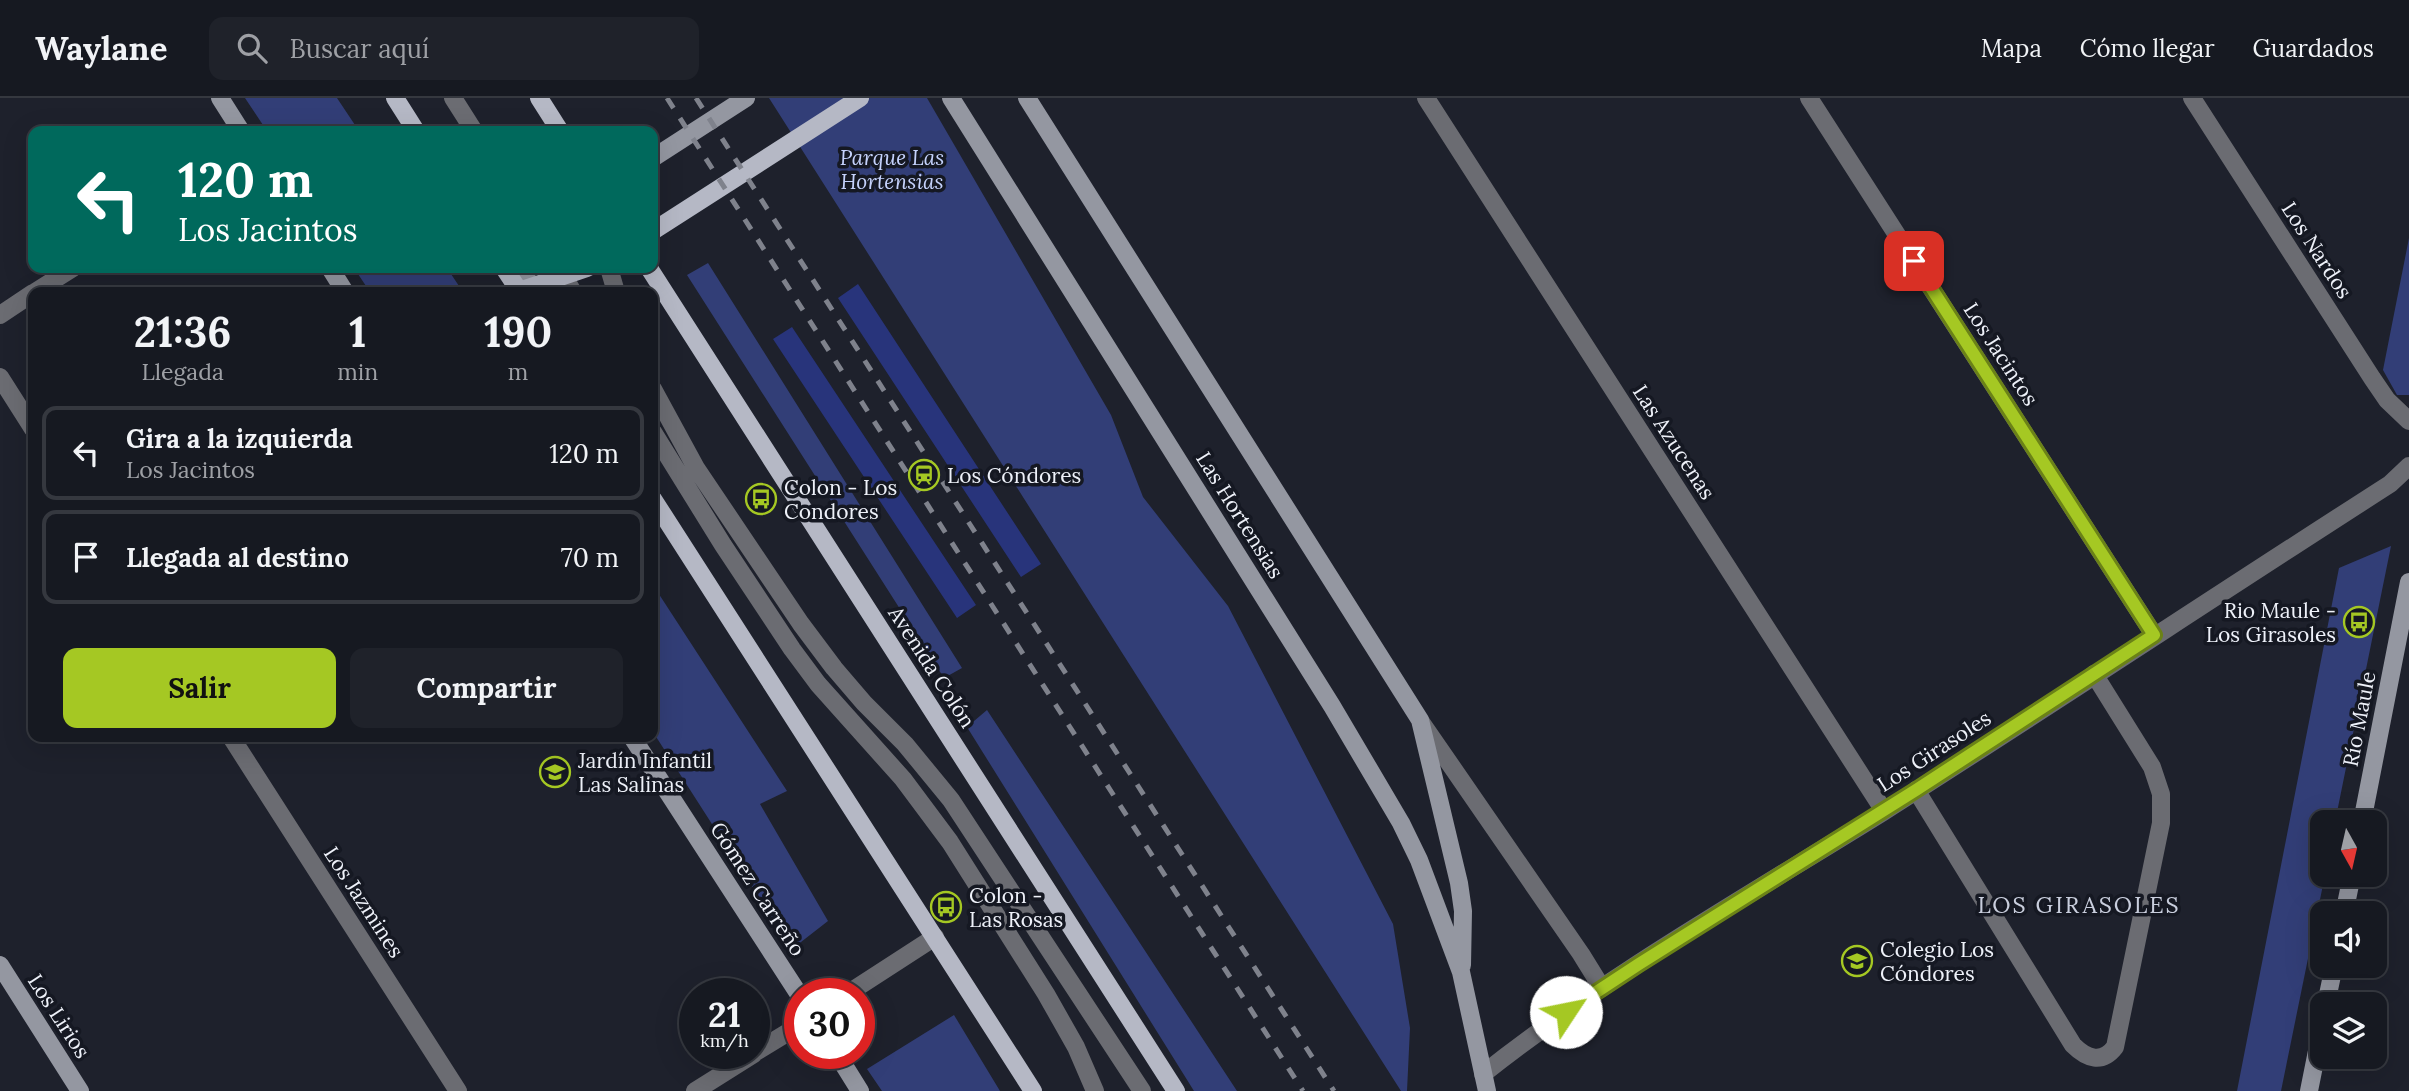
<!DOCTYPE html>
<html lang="es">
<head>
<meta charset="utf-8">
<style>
  body { margin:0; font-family:Lora,serif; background:#1f222a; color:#f1f3f6; height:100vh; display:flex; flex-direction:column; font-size:26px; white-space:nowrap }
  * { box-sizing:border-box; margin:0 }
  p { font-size:23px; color:#9ea0a5 }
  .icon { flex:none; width:38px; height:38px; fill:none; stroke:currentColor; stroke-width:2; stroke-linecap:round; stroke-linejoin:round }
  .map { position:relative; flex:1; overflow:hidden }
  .drawer { position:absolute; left:28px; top:189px; width:630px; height:455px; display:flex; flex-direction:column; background:#161921; border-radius:14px; box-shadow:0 7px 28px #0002,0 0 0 2px #35383f }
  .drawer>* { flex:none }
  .guide { position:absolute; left:28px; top:28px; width:630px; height:147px; border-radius:14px; box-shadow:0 7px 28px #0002,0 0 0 2px #35383f; background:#00695c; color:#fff; overflow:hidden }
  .needle { width:46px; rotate:172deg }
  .buttons { position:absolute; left:2310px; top:712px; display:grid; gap:14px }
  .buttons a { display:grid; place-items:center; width:77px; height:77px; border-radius:14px; background:#161921; box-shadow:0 7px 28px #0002,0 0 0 2px #35383f; font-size:35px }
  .speed { position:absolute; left:679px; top:880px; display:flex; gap:14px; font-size:35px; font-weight:700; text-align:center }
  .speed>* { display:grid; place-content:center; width:91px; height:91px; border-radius:50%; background:#161921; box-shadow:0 7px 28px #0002,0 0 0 2px #35383f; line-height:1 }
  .speed small { font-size:18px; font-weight:400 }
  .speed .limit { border:10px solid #d22; background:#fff; color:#111 }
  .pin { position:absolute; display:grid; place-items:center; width:60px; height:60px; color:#fff; margin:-30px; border-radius:14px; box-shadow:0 4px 10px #0006 }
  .me { position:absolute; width:77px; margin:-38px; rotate:56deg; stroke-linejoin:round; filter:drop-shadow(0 0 5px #0008) }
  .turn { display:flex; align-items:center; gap:24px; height:147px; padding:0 35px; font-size:32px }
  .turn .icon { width:91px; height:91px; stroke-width:2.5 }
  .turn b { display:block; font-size:49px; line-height:60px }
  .eta { display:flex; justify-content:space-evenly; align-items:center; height:119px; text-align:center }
  .eta b { font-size:42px; font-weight:800; line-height:49px }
  .cta { display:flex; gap:14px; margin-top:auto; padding:14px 35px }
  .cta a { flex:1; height:80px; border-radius:14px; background:#a5c823; color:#111; font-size:28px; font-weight:800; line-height:80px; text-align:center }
  .cta a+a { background:#1f222a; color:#f1f3f6 }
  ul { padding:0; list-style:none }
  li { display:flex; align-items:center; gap:21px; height:94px; margin:0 14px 10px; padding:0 21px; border:4px solid #35383f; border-radius:14px }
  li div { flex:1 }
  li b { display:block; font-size:26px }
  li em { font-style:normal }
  header { display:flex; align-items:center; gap:42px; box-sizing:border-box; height:98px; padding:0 35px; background:#161921; border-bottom:2px solid #35383f }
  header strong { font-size:33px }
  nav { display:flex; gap:38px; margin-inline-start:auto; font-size:24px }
  .search { width:490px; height:63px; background:#1f222a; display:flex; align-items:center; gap:18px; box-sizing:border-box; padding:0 24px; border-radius:14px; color:#9ea0a5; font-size:26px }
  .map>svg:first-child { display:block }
  .green { fill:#323e77 }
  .building { fill:#28347b }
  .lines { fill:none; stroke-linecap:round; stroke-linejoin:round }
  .lane { stroke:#6b6c72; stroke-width:18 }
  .street { stroke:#6b6c72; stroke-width:18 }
  .secondary { stroke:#9497a1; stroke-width:18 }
  .primary { stroke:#b5b8c5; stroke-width:18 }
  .rail { stroke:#7f828c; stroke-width:5; stroke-dasharray:12 12; stroke-linecap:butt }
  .route-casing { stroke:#6b8217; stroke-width:18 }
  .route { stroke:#a5c823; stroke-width:12 }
  .labels { text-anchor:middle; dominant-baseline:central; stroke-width:7; stroke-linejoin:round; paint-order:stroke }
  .park-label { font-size:21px; font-style:italic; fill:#c5d2fc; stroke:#151822 }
  .street-label { font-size:21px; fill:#eef1f9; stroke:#151822 }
  .poi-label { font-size:21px; fill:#eef1f9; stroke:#151822; text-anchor:start }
  .neighbourhood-label { font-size:23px; letter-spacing:2px; fill:#c9cedd; stroke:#151822 }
</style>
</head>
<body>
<header>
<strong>Waylane</strong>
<div class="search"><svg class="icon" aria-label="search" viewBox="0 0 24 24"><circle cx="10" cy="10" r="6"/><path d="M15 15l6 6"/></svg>Buscar aquí</div>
<nav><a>Mapa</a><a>Cómo llegar</a><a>Guardados</a></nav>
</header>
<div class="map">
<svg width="2409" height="993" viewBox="0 0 2409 993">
  <rect width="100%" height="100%" fill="#1e212c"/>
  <path class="green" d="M 245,0 L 337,0 L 359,33 L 267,33 Z
    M 769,0 L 927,0 L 1111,317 L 1143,399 L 1228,508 L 1393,826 L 1410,930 L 1407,993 L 1401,993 Z
    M 2409,140 L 2409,297 L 2397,297 L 2383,272 Z
    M 708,165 L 962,570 L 944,580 L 687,177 Z
    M 354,170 L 447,170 L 463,194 L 370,194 Z
    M 2391,448 L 2335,724 L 2322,724 L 2322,777 L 2325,777 L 2281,993 L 2237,993 L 2339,470 Z
    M 653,487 L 787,693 L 760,706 L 828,823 L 792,851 L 653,634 Z
    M 987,612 L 1237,993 L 1194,993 L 967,629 Z
    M 954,917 L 1000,993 L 882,993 L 867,971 Z"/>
  <path class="building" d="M 858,186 L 1041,466 L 1021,479 L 838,200 Z
    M 792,229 L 976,507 L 957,520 L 773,241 Z"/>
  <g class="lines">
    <path class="lane" d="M 453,0 L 474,33
      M 559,170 L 573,194
      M 609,170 L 616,194
      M 653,291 L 696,370 L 801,526 L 834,570 L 864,605 L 905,646 L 951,702 L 1142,993
      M 653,334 L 723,447 L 792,551 L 818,586 L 903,681 L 950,744 L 1046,896 L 1076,949 L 1095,993"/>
    <path class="street" d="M 1426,0 L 1884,713
      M 1809,0 L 2154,537
      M 2192,0 L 2372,280 L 2387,302 L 2409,323
      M 35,194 L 73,170
      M 0,217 L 33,195
      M 0,279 L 33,331
      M 1421,624 L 1581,856 L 1602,890
      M 231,639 L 458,993
      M 1916,692 L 2073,947 C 2087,961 2102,966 2115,949 L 2161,725 L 2161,696 L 2152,669 L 2094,576
      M 847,896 L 935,839
      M 754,955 L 800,927
      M 1483,976 C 1608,877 1748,798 1883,714 C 2053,606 2220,495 2390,386 L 2409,368
      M 695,993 L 754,956"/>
    <path class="secondary" d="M 220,0 L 241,33
      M 951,0 L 1332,608 L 1401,725 L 1419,762 L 1461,874 L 1487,993
      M 1027,0 L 1420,622 L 1459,785 L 1463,813 L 1462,867
      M 653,60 L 746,0
      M 330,170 L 345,194
      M 519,193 L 529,170
      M 632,639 L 800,898
      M 2362,724 L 2409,484
      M 2344,816 L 2352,777
      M 0,867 L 80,993
      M 2326,906 L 2334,868
      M 837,956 L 860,993
      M 2309,993 L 2322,928"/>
    <path class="primary" d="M 395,0 L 416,33
      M 539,0 L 560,33
      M 653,133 L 860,0
      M 504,170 L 520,194
      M 649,170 L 1176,993
      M 519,193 L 587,170
      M 653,401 L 1033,993"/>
    <path class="rail" d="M 667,0 L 1303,993
      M 696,0 L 1334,993"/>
  </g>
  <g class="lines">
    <g class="route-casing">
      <path id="route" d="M 1566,914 L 1639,866 L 1916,692 L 2154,537 L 1914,163"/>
    </g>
    <use href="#route" class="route"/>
  </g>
  <defs>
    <g id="station-ring" transform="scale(1.575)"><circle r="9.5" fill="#151822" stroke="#a5c823" stroke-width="1.5"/><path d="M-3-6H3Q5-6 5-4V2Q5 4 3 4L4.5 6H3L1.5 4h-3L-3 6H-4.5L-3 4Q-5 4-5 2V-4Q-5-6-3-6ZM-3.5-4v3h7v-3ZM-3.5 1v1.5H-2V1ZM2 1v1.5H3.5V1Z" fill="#a5c823"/></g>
    <g id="bus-ring" transform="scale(1.575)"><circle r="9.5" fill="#151822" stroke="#a5c823" stroke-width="1.5"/><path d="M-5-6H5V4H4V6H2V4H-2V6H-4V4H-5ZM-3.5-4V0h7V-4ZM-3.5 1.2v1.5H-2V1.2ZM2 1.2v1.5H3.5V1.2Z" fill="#a5c823"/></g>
    <g id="school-ring" transform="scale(1.575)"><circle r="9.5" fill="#151822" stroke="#a5c823" stroke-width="1.5"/><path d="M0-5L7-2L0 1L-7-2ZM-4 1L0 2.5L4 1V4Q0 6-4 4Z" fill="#a5c823"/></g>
  </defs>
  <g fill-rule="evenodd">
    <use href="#station-ring" x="924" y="377"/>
    <use href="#bus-ring" x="761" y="401"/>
    <use href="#bus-ring" x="2359" y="524"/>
    <use href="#school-ring" x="555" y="674"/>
    <use href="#bus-ring" x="946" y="809"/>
    <use href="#school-ring" x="1857" y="863"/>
  </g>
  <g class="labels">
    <g class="park-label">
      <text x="892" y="59">Parque Las<tspan x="892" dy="24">Hortensias</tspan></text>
    </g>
    <g class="street-label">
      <text transform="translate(2317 152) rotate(57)">Los Nardos</text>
      <text transform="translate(2001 256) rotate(57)">Los Jacintos</text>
      <text transform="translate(1674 344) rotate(57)">Las Azucenas</text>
      <text transform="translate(1240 417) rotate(58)">Las Hortensias</text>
      <text transform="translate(932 569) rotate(57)">Avenida Colón</text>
      <text transform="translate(2359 621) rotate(-79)">Río Maule</text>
      <text transform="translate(1934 653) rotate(-33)">Los Girasoles</text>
      <text transform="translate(758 791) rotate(57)">Gómez Carreño</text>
      <text transform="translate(364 804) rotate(57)">Los Jazmines</text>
      <text transform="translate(59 918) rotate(57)">Los Lirios</text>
    </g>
    <g class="poi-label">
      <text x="947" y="377">Los Cóndores</text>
      <text x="784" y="389">Colon - Los<tspan x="784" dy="24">Condores</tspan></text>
      <text x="2336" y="512" text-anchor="end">Rio Maule -<tspan x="2336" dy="24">Los Girasoles</tspan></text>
      <text x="578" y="662">Jardín Infantil<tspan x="578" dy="24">Las Salinas</tspan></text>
      <text x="969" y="797">Colon -<tspan x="969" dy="24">Las Rosas</tspan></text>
      <text x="1880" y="851">Colegio Los<tspan x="1880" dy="24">Cóndores</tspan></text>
    </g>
    <g class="neighbourhood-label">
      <text x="2079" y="806">LOS GIRASOLES</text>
    </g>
  </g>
</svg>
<div class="buttons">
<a><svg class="needle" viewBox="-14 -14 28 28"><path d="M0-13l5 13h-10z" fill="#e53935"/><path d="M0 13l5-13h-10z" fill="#9ea0a5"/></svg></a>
<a><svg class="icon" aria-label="sound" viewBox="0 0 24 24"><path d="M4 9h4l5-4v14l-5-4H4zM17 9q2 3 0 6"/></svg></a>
<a><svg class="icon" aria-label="layers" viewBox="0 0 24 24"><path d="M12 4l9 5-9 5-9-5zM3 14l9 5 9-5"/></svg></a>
</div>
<div class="speed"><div>21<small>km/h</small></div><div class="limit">30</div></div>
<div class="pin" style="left:1914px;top:163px;background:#d93025"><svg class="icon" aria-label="arrive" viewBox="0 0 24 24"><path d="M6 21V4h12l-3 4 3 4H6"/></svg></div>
<svg class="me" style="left:1566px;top:914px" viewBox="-20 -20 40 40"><circle r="19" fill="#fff"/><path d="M0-13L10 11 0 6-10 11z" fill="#a5c823"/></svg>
<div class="guide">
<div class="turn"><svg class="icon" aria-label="left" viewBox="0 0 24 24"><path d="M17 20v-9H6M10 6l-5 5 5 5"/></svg><div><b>120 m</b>Los Jacintos</div></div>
</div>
<section class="drawer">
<div class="eta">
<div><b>21:36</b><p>Llegada</p></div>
<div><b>1</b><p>min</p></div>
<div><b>190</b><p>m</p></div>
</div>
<ul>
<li><svg class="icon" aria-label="left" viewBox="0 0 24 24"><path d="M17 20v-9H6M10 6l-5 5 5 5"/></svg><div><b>Gira a la izquierda</b><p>Los Jacintos</p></div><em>120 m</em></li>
<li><svg class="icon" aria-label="arrive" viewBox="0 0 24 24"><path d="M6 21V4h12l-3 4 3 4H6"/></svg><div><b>Llegada al destino</b></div><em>70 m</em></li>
</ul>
<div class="cta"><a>Salir</a><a>Compartir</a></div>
</section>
</div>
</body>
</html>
